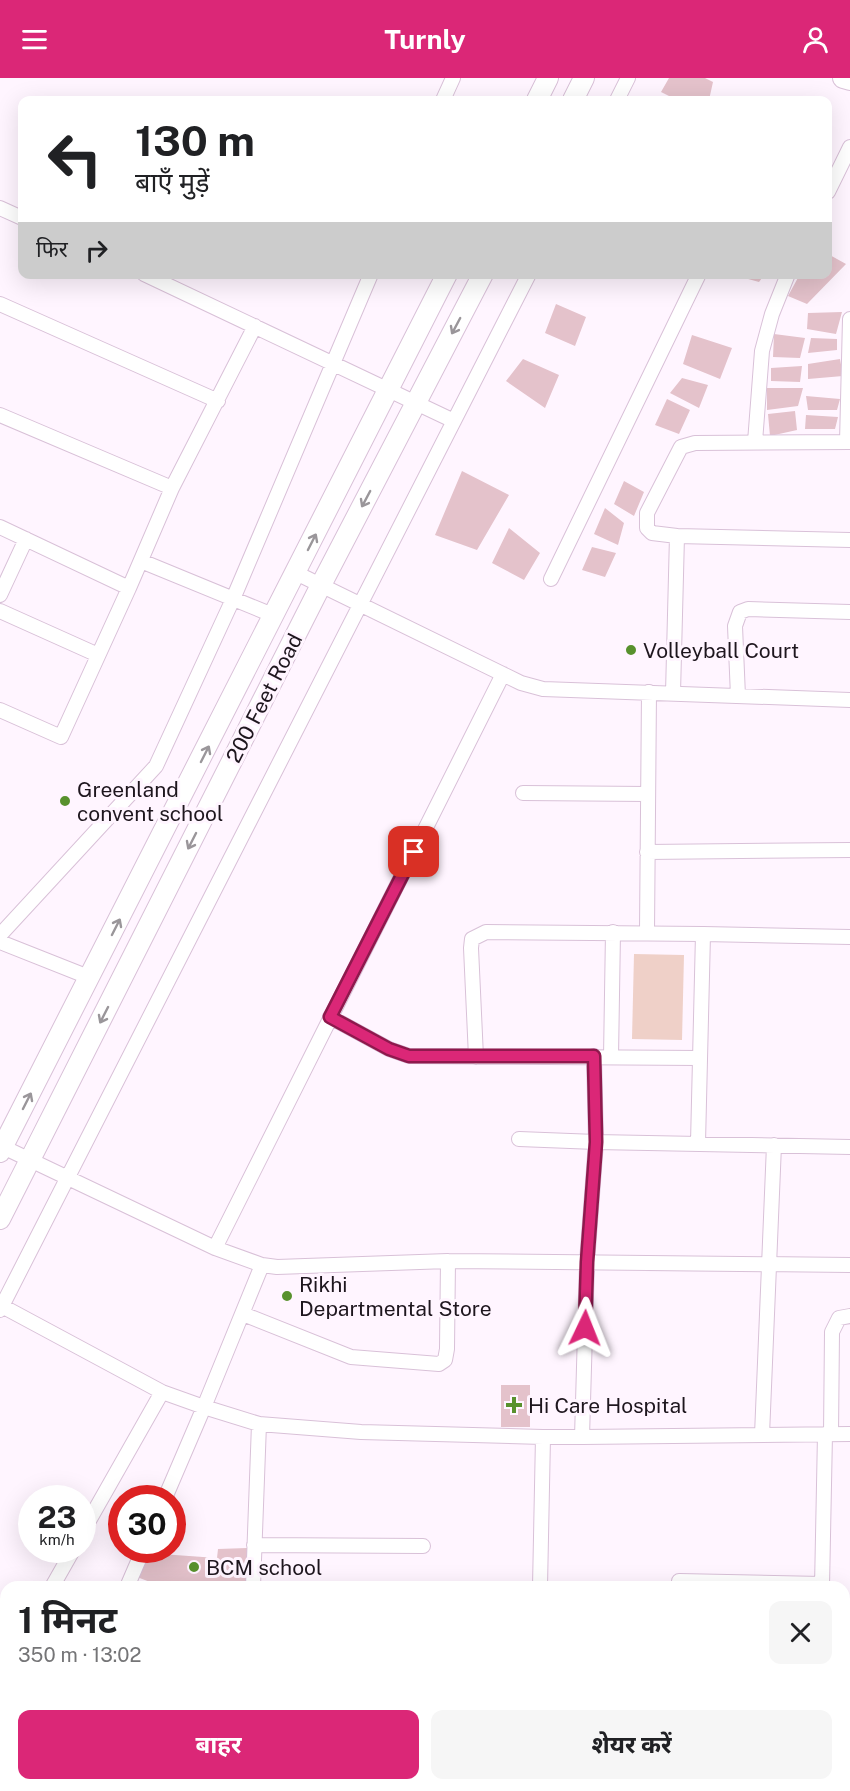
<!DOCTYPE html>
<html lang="hi">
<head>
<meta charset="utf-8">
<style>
  body { margin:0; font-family:"Public Sans","Noto Sans Devanagari",sans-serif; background:#f6f6f6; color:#202124; height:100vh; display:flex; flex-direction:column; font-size:22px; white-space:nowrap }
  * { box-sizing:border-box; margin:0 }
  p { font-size:20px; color:#757577 }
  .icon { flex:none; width:33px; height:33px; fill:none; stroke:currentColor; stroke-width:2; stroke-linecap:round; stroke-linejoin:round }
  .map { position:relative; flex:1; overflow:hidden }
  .side { position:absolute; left:0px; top:1503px; width:850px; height:210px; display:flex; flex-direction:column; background:#fff; border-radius:18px 18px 0 0; box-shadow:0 6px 24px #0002 }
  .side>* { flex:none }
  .banner { position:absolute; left:18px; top:18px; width:814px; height:183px; border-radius:12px; box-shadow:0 6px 24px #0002; background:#fff; color:#202124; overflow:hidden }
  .speed { position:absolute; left:18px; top:1407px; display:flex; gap:12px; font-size:30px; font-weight:700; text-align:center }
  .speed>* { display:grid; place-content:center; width:78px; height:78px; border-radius:50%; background:#fff; box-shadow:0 6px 24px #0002; line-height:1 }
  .speed small { font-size:15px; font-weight:400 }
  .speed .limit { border:9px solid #d22; background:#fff; color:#111 }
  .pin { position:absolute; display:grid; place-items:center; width:51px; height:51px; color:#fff; margin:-26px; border-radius:12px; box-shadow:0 3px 9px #0006 }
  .me { position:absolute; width:66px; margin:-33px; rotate:2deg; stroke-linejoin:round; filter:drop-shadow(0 0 4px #0008) }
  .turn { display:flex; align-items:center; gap:21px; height:126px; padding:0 18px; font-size:27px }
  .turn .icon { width:78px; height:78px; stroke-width:2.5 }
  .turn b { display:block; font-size:42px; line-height:51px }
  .then { display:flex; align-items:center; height:57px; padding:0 18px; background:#0003; gap:12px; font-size:22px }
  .round { display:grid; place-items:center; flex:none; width:63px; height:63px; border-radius:12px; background:#f6f6f6 }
  .overview { display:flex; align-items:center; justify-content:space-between; height:102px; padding:0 18px }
  h1 { font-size:36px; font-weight:700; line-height:45px }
  .cta { display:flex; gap:12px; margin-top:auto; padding:12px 18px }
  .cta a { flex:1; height:69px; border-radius:12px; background:#db2777; color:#fff; font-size:24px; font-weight:700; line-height:69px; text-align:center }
  .cta a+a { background:#f6f6f6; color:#202124 }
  header { display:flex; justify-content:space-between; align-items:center; height:78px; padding:0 18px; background:#db2777; color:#fff; font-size:27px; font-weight:700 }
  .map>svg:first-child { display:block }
  .green { fill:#efd0c8 }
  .building { fill:#e4c2cb }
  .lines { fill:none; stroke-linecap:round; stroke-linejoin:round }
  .street-casing { stroke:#d9c1d8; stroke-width:16 }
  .secondary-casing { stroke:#d9c1d8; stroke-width:22 }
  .street { stroke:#fff; stroke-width:14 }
  .secondary { stroke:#fff; stroke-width:20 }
  .oneway { stroke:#9a969a }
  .route-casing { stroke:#8e194d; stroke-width:15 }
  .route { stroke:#db2777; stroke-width:10 }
  .poi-dot { fill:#58912d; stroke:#fff5ff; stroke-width:2 }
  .labels { text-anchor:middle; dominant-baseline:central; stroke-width:6; stroke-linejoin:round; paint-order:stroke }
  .poi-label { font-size:21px; fill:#1e161e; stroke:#fff5ff; text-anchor:start }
  .street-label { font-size:21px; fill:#1e161e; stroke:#fff5ff }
</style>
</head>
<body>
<header><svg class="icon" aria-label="menu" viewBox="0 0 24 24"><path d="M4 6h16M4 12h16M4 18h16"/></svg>Turnly<svg class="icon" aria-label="person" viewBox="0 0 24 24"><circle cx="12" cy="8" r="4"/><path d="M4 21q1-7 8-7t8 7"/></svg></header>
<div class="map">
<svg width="850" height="1713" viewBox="0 0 850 1713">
  <rect width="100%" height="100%" fill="#fff5ff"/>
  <path class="green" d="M 634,876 L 684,877 L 682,962 L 632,961 Z"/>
  <path class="building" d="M 669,0 L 705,0 L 713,4 L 709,22 L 677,22 L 661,14 Z
    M 828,176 L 846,186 L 807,226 L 788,218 L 800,196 L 828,196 Z
    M 730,196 L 765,196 L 759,204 Z
    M 556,226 L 586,239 L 575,268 L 545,255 Z
    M 842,234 L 836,256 L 807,251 L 808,235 Z
    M 774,256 L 805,260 L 800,280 L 773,279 Z
    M 692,257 L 732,270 L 720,301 L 683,286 Z
    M 811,260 L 837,261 L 837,272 L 808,275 Z
    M 523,281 L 559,297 L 545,330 L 506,303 Z
    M 840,281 L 843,298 L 808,301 L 808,286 Z
    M 802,288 L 800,304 L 771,303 L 771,290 Z
    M 682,300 L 708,307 L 699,330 L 670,315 Z
    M 767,310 L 803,310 L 798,328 L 767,332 Z
    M 806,318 L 840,321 L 837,332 L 808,332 Z
    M 667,321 L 690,332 L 679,356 L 655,347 Z
    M 795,333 L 797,352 L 770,358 L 768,336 Z
    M 806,337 L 838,339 L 835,351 L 805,351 Z
    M 462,393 L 509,417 L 477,472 L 435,457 Z
    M 624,403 L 644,414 L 634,438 L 614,426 Z
    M 605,430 L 624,445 L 618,467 L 594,456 Z
    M 509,450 L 540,475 L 524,502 L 492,485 Z
    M 592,469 L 616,475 L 605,499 L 582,492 Z
    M 501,1307 L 530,1307 L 530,1349 L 501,1349 Z
    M 247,1470 L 247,1509 L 158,1507 L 137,1499 L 147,1475 L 217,1480 L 218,1471 Z"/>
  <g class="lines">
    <g class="street-casing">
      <path id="street" d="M 443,22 L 453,0
        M 617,22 L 628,0
        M 828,114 L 850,69
        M 0,130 L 22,140
        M 144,196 L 454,343
        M 0,226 L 218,323
        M 0,337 L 172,410 L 255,248
        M 755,364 L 762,273 L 772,236 L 788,196
        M 847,364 L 850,241
        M 0,449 L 129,510 L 61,659 L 0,632
        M 677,458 L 652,455 L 647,450 L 647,435 L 681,369 L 695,365 L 850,364
        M 141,483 L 275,538
        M 296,495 L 521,605 L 543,611 L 850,622
        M 551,501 L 699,196
        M 129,510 L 172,410
        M 0,517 L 26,461
        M 0,533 L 98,577
        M 673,615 L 677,458 L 850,462
        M 738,618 L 735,548 L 740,534 L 748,531 L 850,534
        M 523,715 L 648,716
        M 647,774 L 850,772
        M 647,854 L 649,614
        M 703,856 L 850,859
        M 0,857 L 156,688 L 233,521 L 371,196
        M 0,864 L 91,900
        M 330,939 L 389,971 L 409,978 L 700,980
        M 476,979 L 471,870 L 472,861 L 486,854 L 703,856 L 698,1065
        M 611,979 L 613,854
        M 519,1061 L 596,1064 L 594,978
        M 215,1170 L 503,596
        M 262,1187 L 277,1189 L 448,1183 L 850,1187
        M 0,1227 L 162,1314 L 204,1329 L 262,1187 L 215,1170 L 3,1069
        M 0,1232 L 529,196
        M 243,1236 L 351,1279 L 439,1286 L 445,1282 L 447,1271 L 448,1183
        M 831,1356 L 832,1254 L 839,1240 L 850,1238
        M 762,1357 L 774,1067
        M 582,1359 L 850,1356
        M 165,1420 L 204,1329 L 259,1346 L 361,1354 L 543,1359
        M 82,1455 L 162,1314
        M 254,1467 L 423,1468
        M 679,1503 L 822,1506
        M 52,1509 L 73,1472
        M 127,1509 L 143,1472
        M 253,1509 L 259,1346
        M 540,1509 L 543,1359 L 582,1359 L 587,1184 L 596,1064 L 850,1069
        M 822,1509 L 825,1356
        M 0,1603 L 6,1592
        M 844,1700 L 850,1700
        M 35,1713 L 38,1707
        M 49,1713 L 49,1707
        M 214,1713 L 214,1707
        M 254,1713 L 254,1707
        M 535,1713 L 535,1707
        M 644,1713 L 644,1707"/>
    </g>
    <g class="secondary-casing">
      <path id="secondary" d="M 843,0 L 850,2
        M 537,22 L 548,0
        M 573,22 L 584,0
        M 0,1074 L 447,196
        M 0,1141 L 321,507 L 483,196"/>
    </g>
    <use href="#street" class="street"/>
    <use href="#secondary" class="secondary"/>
  </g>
  <defs><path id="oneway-shaft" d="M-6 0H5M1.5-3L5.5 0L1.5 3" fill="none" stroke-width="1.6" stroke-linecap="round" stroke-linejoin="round" transform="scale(1.5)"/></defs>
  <g class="oneway">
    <use href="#oneway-shaft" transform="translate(456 248) rotate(118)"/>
    <use href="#oneway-shaft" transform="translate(366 421) rotate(118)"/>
    <use href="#oneway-shaft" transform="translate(312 464) rotate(-63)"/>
    <use href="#oneway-shaft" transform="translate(205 676) rotate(-63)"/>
    <use href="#oneway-shaft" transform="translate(192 763) rotate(117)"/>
    <use href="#oneway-shaft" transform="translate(116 849) rotate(-63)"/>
    <use href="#oneway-shaft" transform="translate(104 937) rotate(117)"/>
    <use href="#oneway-shaft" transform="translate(27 1023) rotate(-63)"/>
  </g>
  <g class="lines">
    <g class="route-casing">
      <path id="route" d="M 414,774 L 330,939 L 389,971 L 409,978 L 594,978 L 596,1064 L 587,1184 L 585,1250"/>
    </g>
    <use href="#route" class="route"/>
  </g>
  <g class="poi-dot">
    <circle cx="631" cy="572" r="6"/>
    <circle cx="65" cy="723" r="6"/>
    <circle cx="287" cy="1218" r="6"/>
    <path d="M511 1318h6v6h6v6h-6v6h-6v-6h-6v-6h6z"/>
    <circle cx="194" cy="1489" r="6"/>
  </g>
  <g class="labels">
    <g class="poi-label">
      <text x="643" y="572">Volleyball Court</text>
      <text x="77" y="711">Greenland<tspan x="77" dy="24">convent school</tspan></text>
      <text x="299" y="1206">Rikhi<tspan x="299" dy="24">Departmental Store</tspan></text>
      <text x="528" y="1327">Hi Care Hospital</text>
      <text x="206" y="1489">BCM school</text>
    </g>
    <g class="street-label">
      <text transform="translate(264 620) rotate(-63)">200 Feet Road</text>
    </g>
  </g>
</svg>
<div class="speed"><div>23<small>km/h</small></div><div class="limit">30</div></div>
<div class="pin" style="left:414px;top:774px;background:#d93025"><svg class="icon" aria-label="arrive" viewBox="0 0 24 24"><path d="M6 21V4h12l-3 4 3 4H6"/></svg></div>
<svg class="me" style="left:585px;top:1250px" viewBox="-20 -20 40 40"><path d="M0-17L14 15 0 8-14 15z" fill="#db2777" stroke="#fff" stroke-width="4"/></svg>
<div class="banner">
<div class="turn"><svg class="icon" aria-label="left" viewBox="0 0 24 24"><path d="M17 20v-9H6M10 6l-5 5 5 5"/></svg><div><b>130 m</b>बाएँ मुड़ें</div></div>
<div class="then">फिर<svg class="icon" aria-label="right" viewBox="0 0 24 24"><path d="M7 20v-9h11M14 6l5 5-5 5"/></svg></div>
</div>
<section class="side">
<div class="overview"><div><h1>1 मिनट</h1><p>350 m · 13:02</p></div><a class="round"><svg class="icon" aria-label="close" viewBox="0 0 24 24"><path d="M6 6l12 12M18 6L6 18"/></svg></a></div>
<div class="cta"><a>बाहर</a><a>शेयर करें</a></div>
</section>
</div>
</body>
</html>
